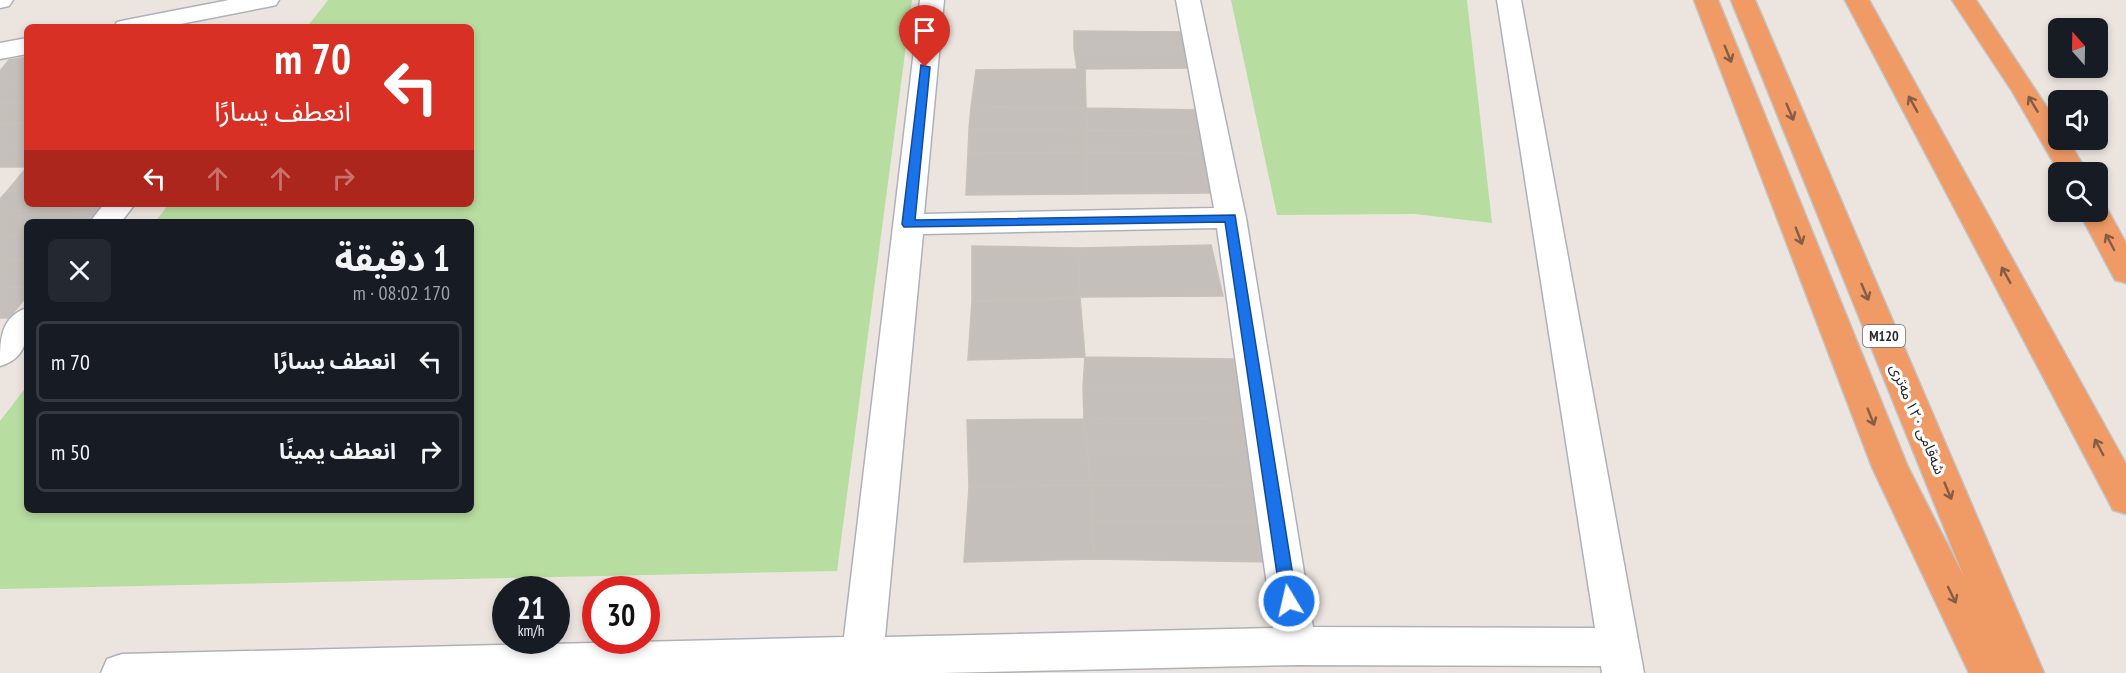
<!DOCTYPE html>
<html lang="ar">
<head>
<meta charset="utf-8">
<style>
  body { margin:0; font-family:"PT Sans Narrow","Noto Sans Arabic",sans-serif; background:#242831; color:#f1f3f6; direction:rtl; height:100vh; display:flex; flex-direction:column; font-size:22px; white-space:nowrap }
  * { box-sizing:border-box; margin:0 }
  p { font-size:20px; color:#9ea1a6 }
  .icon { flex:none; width:33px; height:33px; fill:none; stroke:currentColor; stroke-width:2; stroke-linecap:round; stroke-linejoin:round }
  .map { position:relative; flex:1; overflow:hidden; direction:ltr }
  .sheet { position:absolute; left:24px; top:219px; width:450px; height:294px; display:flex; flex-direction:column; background:#171b24; border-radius:9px; box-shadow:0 3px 9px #0003; direction:rtl }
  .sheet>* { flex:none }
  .banner { position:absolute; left:24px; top:24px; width:450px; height:183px; border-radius:9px; box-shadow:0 3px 9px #0003; direction:rtl; background:#d93025; color:#fff; overflow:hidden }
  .needle { width:39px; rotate:340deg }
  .buttons { position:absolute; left:2048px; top:18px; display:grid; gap:12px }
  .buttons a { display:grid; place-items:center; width:60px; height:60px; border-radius:9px; background:#171b24; box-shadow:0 3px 9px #0003; font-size:30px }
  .speed { position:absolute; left:492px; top:576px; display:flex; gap:12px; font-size:30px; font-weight:700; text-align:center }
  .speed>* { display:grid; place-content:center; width:78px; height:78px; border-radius:50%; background:#171b24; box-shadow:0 3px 9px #0003; line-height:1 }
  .speed small { font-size:15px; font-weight:400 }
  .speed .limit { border:9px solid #d22; background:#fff; color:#111 }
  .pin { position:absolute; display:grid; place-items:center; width:51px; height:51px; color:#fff; margin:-62px -26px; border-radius:50% 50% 50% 0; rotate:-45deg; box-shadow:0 0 6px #0007 }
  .pin .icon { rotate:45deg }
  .me { position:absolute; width:66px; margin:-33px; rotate:351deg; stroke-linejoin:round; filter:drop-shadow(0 0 4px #0008) }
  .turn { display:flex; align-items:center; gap:21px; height:126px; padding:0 24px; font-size:27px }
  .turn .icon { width:78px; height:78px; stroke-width:2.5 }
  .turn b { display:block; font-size:42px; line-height:51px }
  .lanes { display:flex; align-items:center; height:57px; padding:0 24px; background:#0003; justify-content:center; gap:30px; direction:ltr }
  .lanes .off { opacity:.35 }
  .round { display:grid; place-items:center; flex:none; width:63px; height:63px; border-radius:9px; background:#242831 }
  .headline { display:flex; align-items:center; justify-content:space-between; height:102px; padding:0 24px }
  h1 { font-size:36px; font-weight:700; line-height:45px }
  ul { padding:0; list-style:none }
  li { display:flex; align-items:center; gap:18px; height:81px; margin:0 12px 9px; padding:0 12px; border:3px solid #363941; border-radius:9px }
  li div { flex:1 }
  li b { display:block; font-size:22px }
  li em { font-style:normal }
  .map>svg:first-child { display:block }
  .green { fill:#b8dda0 }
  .building { fill:#c4bfbb; stroke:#c7c1b8; stroke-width:1.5 }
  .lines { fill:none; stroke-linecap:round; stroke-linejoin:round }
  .minor-casing { stroke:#afb1ba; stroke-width:3 }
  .highway-casing { stroke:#c4c4c4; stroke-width:3 }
  .minor { fill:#fff; fill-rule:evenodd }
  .highway { fill:#f09a66; fill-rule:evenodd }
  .oneway { stroke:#845d46 }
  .route { fill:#1a73e8; stroke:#114b97; stroke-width:1.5 }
  .labels { text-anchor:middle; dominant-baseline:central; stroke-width:6; stroke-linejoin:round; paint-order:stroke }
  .shield { fill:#fff; stroke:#6b6b6b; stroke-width:1.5 }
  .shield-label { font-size:14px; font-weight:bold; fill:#2b2b2b }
  .street-label { font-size:15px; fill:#2b2b2b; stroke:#fff }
</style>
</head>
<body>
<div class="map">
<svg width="2126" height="673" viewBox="0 0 2126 673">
  <rect width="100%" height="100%" fill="#ece5df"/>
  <path class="green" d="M 328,0 L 912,0 L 837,571 L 0,589 L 0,421 L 27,386 L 27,510 L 471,510 L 471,222 L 155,222 L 169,204 L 471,204 L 471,27 L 307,27 Z
    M 1231,0 L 1467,0 L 1492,223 L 1415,214 L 1277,215 Z"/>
  <path class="building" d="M 1074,31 L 1187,32 L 1191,48 L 1074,48 Z
    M 1074,48 L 1191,48 L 1195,68 L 1077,69 Z
    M 27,57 L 27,85 L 0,85 L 0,71 L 9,60 Z
    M 1077,69 L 1085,69 L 1086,108 L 971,107 L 976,70 Z
    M 0,85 L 27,85 L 27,102 L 0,103 Z
    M 27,102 L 27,123 L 0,124 L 0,103 Z
    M 971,107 L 1086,108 L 1087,130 L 969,129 Z
    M 1086,108 L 1199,110 L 1200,132 L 1087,130 Z
    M 27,123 L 27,147 L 0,147 L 0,124 Z
    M 969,129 L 1087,130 L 1087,152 L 968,153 Z
    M 1087,130 L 1200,132 L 1204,153 L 1087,152 Z
    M 0,147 L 27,147 L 27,167 L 0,167 Z
    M 1087,152 L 1087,194 L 966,195 L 968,153 Z
    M 1087,152 L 1204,153 L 1211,193 L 1087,194 Z
    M 27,167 L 27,190 L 8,190 Z
    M 8,190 L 27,190 L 27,204 L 102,204 L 98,209 L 0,210 L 0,199 Z
    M 98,209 L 88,222 L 27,222 L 27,236 L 0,236 L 0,210 Z
    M 0,236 L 27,236 L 27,260 L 0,260 Z
    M 1211,245 L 1223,296 L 1080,297 L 1078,248 Z
    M 972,246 L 1078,248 L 1080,297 L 1037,301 L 972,301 Z
    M 0,260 L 27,260 L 27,287 L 0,288 Z
    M 27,287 L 27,296 L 9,318 L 0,318 L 0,288 Z
    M 1080,297 L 1085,357 L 968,360 L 972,301 Z
    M 1085,357 L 1233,359 L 1238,387 L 1083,387 Z
    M 1083,387 L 1238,387 L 1244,418 L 1084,419 Z
    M 1244,418 L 1248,448 L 1087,448 L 1084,419 Z
    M 1084,419 L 1091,485 L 969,487 L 967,420 Z
    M 1087,448 L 1248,448 L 1256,486 L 1091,485 Z
    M 1091,485 L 1094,559 L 964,562 L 969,487 Z
    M 1091,485 L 1256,486 L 1261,521 L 1092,521 Z
    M 1092,521 L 1261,521 L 1270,562 L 1094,559 Z"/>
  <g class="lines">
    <g class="minor-casing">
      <path id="minor" d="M 0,0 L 13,0 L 9,6 L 0,8 Z
        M 229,0 L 279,0 L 276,5 L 267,7 L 165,27 L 114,27 L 117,22 L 126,20 Z
        M 920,0 L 944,0 L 924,214 L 1214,208 L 1176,0 L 1200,0 L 1246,218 L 1313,627 L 1595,628 L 1497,0 L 1521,0 L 1644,673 L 1602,673 L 1601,666 L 1296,665 L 942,673 L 101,673 L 107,659 L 122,654 L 844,637 ZM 1217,228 L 1273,628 L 885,637 L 923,234 Z
        M 27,38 L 27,54 L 0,59 L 0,43 Z
        M 104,204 L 135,204 L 121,222 L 90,222 Z
        M 27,308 C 27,334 30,357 0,366 C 0,340 0,317 27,308 Z"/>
    </g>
    <g class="highway-casing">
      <path id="highway" d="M 1694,0 L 1718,0 L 1908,467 L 1964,577 L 1731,0 L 1755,0 L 2044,673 L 1969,673 L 1872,467 Z
        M 1845,0 L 1869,0 L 2126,464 L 2126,514 L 2113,510 Z
        M 1952,0 L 1976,0 L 2058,124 L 2058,140 L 2068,140 L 2087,172 L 2059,172 L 2012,91 Z
        M 2097,203 L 2105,205 L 2126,243 L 2126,283 L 2115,280 L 2079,212 L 2097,212 Z"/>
    </g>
    <use href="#minor" class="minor"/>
    <use href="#highway" class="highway"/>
  </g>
  <defs><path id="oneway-shaft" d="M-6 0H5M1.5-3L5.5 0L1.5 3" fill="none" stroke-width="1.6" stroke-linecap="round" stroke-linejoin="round" transform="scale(1.5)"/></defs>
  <g class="oneway">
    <use href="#oneway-shaft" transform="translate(1728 54) rotate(68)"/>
    <use href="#oneway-shaft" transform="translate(1913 104) rotate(-119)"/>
    <use href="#oneway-shaft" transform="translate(2033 104) rotate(-121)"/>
    <use href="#oneway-shaft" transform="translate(1790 112) rotate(67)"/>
    <use href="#oneway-shaft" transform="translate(1799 236) rotate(69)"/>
    <use href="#oneway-shaft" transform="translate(2110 242) rotate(-118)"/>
    <use href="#oneway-shaft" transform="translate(2006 275) rotate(-119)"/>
    <use href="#oneway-shaft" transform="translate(1865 292) rotate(67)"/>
    <use href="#oneway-shaft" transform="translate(1871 417) rotate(68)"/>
    <use href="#oneway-shaft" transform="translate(2099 447) rotate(-118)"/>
    <use href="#oneway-shaft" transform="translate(1948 491) rotate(67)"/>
    <use href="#oneway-shaft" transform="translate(1952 595) rotate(64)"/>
  </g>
  <path class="route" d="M 921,65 L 930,67 L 915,220 L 1235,215 L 1297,601 L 1295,606 L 1289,608 L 1283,606 L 1281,601 L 1225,222 L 904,227 L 902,224 Z"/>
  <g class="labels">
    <rect class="shield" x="1863" y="325" width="42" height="22" rx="4.5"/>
    <g class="shield-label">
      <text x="1884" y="336">M120</text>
    </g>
    <g class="street-label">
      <text transform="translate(1918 419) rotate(67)">شەقامی ١٢٠ مەتری</text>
    </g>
  </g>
</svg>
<div class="buttons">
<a><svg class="needle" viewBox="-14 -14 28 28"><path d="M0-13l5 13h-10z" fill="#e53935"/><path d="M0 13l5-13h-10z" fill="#9ea1a6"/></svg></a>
<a><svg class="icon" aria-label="sound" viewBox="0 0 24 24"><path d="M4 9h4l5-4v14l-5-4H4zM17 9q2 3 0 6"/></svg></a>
<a><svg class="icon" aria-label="search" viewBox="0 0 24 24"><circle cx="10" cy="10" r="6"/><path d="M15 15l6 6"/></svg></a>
</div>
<div class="speed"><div>21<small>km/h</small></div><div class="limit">30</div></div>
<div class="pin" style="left:925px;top:67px;background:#d93025"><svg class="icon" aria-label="arrive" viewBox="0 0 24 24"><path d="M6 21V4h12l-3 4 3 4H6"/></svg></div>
<svg class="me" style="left:1289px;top:601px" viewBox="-20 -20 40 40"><circle r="17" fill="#1a73e8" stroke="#fff" stroke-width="3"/><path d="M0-11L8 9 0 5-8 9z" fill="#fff"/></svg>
<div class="banner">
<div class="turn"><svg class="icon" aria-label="left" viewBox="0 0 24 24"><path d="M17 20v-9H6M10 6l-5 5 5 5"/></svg><div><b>70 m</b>انعطف يسارًا</div></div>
<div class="lanes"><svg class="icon" aria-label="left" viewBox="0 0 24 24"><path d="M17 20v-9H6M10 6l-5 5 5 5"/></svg><svg class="icon off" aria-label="ahead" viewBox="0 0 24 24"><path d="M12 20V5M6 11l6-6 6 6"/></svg><svg class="icon off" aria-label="ahead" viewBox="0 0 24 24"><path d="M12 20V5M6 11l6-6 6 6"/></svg><svg class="icon off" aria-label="right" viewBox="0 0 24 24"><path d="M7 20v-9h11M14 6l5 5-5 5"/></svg></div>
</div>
<section class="sheet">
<div class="headline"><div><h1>1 دقيقة</h1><p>170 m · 08:02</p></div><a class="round"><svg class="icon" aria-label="close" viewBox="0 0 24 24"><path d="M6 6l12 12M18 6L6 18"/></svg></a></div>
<ul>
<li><svg class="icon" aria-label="left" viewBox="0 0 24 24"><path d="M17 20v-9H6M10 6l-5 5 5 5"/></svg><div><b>انعطف يسارًا</b></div><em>70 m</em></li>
<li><svg class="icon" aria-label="right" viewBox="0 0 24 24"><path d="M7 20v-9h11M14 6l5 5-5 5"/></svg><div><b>انعطف يمينًا</b></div><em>50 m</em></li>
</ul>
</section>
</div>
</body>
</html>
